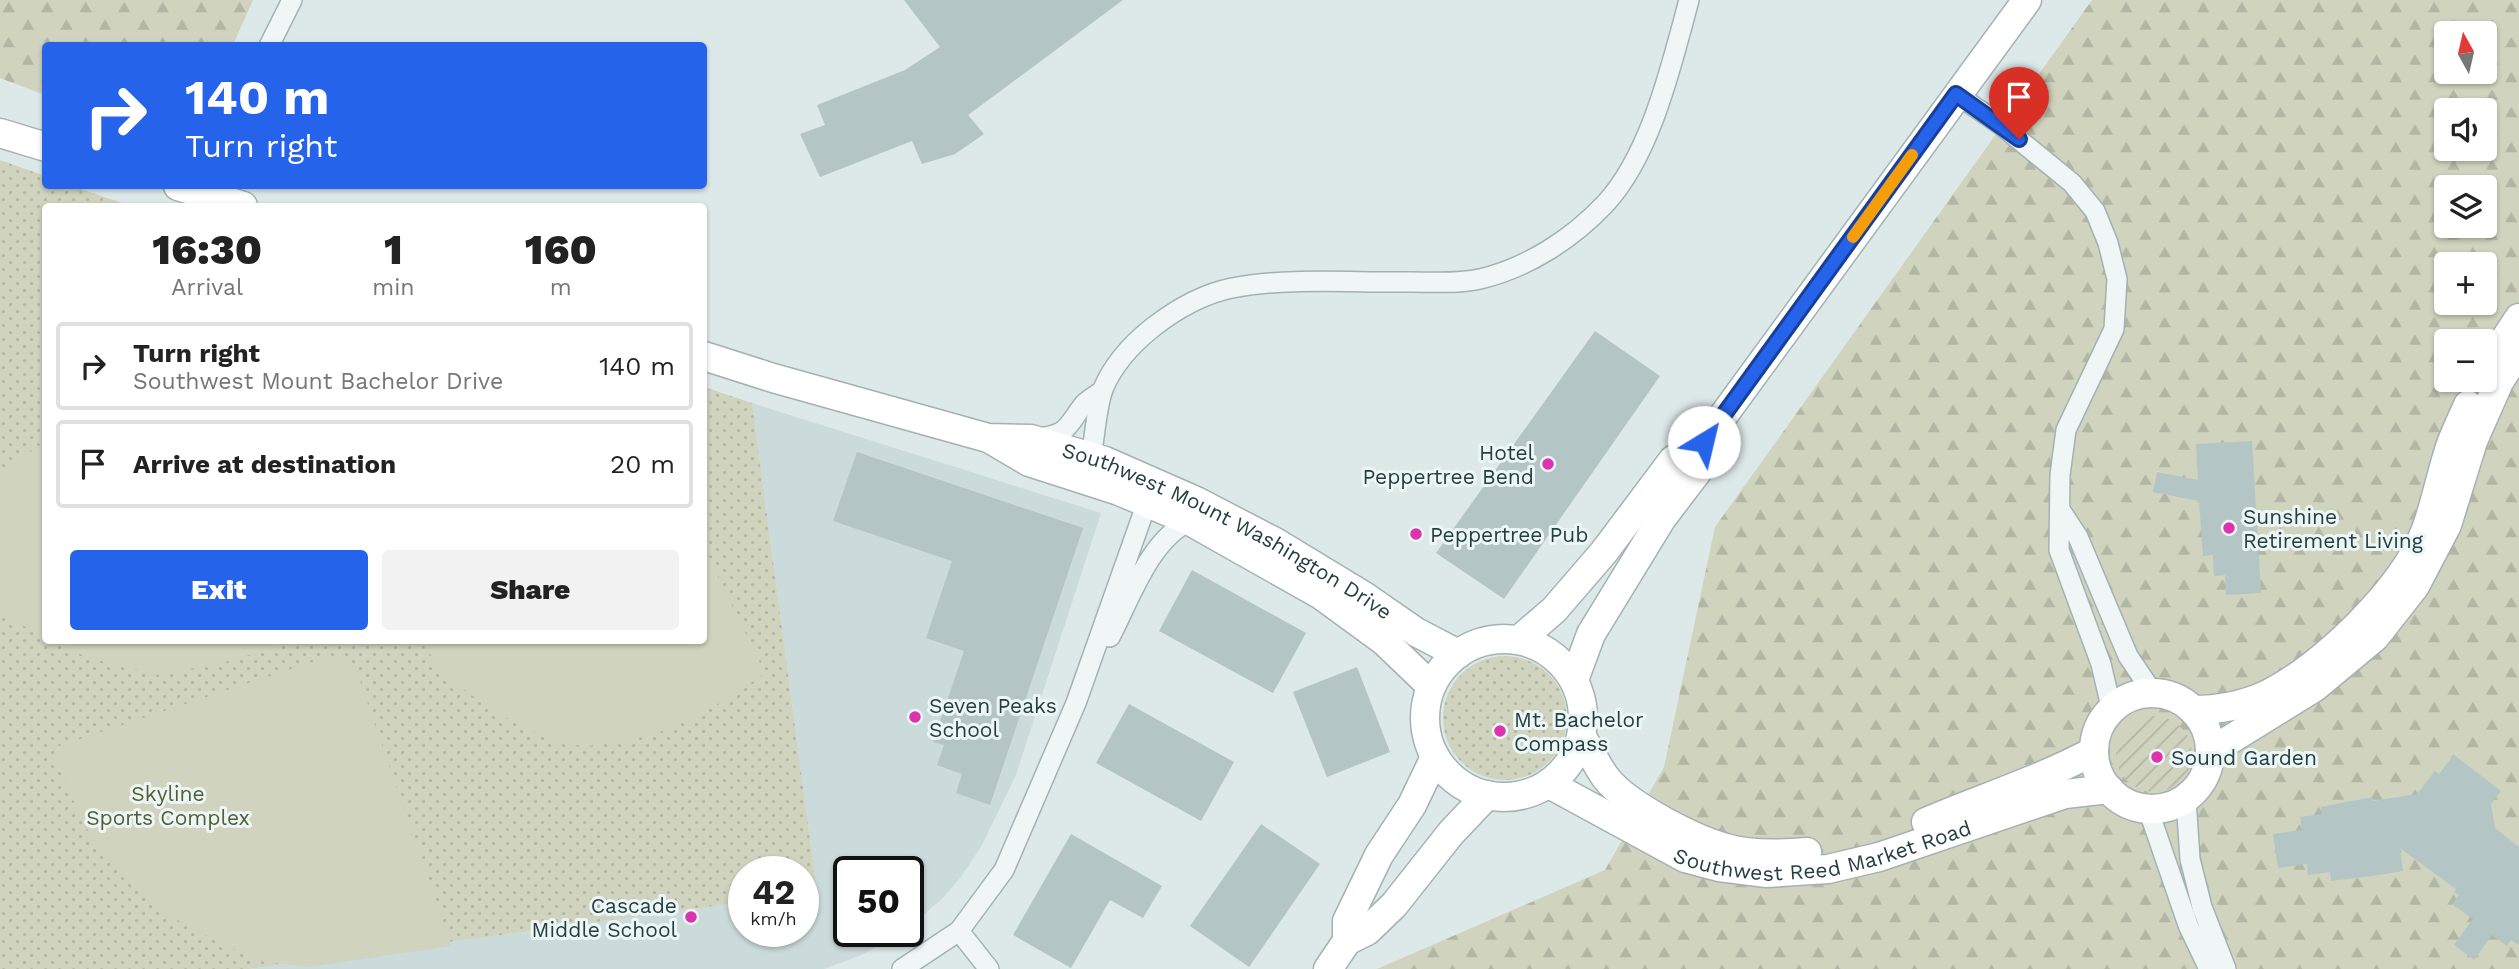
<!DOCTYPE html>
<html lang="en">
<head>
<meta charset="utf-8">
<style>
  body { margin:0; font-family:"Work Sans",sans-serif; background:#f2f2f2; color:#222; height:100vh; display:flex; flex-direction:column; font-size:26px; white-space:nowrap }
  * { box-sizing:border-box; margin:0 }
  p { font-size:23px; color:#767676 }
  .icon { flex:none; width:38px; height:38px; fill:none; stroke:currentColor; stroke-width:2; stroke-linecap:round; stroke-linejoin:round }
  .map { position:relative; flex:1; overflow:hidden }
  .side { position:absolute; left:42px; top:203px; width:665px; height:441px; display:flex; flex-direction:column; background:#fff; border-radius:7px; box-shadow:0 2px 5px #0004 }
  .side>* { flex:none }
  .banner { position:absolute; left:42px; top:42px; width:665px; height:147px; border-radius:7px; box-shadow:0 2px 5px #0004; background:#2563eb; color:#fff; overflow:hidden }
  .needle { width:46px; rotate:352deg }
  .fabs { position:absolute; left:2434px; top:21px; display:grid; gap:14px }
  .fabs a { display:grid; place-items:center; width:63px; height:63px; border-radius:7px; background:#fff; box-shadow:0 2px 5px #0004; font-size:35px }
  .speed { position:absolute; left:728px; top:856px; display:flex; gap:14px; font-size:35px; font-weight:700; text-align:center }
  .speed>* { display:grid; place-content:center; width:91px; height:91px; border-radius:50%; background:#fff; box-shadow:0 2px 5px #0004; line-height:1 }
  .speed small { font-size:18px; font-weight:400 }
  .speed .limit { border:4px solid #111; border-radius:10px; background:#fff; color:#111 }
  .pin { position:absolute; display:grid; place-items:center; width:60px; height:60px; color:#fff; margin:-72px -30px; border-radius:50% 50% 50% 0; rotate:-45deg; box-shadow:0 0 7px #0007 }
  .pin .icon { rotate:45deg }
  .me { position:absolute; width:77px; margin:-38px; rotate:36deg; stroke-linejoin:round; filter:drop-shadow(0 0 5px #0008) }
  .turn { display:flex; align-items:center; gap:24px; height:147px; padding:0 28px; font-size:32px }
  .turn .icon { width:91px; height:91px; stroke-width:2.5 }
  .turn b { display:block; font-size:49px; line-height:60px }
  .eta { display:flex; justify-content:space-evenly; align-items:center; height:119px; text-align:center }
  .eta b { font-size:42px; font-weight:800; line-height:49px }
  .button { display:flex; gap:14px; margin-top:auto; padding:14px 28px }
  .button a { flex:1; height:80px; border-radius:7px; background:#2563eb; color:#fff; font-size:28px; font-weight:800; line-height:80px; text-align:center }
  .button a+a { background:#f2f2f2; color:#222 }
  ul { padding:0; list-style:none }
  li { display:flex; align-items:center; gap:21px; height:88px; margin:0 14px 10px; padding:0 14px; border:4px solid #e0e0e0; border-radius:7px }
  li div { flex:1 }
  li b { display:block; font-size:26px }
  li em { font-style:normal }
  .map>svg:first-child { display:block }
  .built { fill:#cbdadb }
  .grass { fill:url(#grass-dots) }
  .forest { fill:url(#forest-firs); fill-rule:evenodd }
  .garden { fill:url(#garden-furrows) }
  .pitch { fill:#d0d3bd }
  .building { fill:#b4c5c6 }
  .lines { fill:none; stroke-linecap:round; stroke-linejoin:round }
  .street-casing { stroke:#a2b2b3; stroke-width:22 }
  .secondary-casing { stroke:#a2b2b3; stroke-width:31 }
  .street { stroke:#f0f6f6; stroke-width:19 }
  .secondary { stroke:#fff; stroke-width:28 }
  .route-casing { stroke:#184099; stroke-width:18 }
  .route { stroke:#2563eb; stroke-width:12 }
  .slow { stroke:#f59e0b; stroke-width:12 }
  .poi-dot { fill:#dc34af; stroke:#ecf6f6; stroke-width:2.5 }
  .labels { text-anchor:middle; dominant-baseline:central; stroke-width:6; stroke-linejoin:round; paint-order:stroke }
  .poi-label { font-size:21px; fill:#253f41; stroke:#ecf6f6; text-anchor:start }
  .street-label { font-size:21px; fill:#253f41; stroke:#ecf6f6 }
  .park-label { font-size:21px; fill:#535e31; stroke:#ecf6f6 }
</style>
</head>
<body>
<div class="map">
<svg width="2519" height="969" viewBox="0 0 2519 969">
  <defs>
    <pattern id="grass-dots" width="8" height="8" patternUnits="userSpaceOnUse" patternTransform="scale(1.75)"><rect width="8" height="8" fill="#d0d3bd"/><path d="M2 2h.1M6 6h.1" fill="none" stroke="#b2b6a4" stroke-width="1.8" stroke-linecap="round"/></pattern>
    <pattern id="forest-firs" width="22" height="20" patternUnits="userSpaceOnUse" patternTransform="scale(1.75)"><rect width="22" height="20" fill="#d0d3bd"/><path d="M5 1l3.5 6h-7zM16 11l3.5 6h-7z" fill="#b2b6a4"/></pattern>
    <pattern id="garden-furrows" width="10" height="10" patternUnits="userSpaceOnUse" patternTransform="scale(1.75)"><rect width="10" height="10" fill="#d0d3bd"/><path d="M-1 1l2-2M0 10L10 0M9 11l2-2" fill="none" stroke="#b2b6a4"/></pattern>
  </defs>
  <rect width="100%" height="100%" fill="#dde8e9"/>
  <path class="built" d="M 752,403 L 1101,513 L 1016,775 L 981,847 L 960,878 L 943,898 L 908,928 L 908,872 L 849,872 L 849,931 L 903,931 L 864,954 L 824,969 L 249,969 L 744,902 L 744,931 L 803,931 L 803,894 L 817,892 Z"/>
  <path class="grass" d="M 0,160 L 45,176 L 46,186 L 72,186 L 131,206 L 46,206 L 46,640 L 704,640 L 704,387 L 752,403 L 817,892 L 803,894 L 803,872 L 744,872 L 744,902 L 249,969 L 0,969 Z
    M1443 718a62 62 0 1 1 124 0a62 62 0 1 1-124 0Z"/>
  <path class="forest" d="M 0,0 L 253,0 L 233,45 L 46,46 L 45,95 L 0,78 Z
    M 2092,0 L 2519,0 L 2519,969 L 1377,969 L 1605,870 L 1664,767 L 1715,527 ZM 2446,33 L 2485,33 L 2485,72 L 2446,72 ZM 2446,110 L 2485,110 L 2485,149 L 2446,149 ZM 2446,187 L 2485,187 L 2485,226 L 2446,226 ZM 2446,264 L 2485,264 L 2485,303 L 2446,303 ZM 2446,341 L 2485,341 L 2485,380 L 2446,380 Z"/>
  <path class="garden" d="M2116 754a38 38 0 1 1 76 0a38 38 0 1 1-76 0Z"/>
  <path class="pitch" d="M 45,442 L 45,638 L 34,633 L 0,609 L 0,472 Z
    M 704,548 L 765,673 C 719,706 668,737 610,743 C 602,744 592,746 583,746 C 551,743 521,727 494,710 C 462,690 441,673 421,641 L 704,640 Z
    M 51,641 L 293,641 L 280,646 L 221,663 L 159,675 L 89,658 Z
    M 321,659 L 340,659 L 357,672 L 451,946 L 308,967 L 260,961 L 218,942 L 164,913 L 127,881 L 89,833 L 69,791 L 53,748 Z"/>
  <path class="building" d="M 904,0 L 1123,0 L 968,115 L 984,134 L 955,154 L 922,164 L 912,141 L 820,177 L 800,134 L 825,125 L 817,105 L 905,70 L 940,47 Z
    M 1595,331 L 1660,376 L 1504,599 L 1436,553 Z
    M 2252,441 L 2261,593 L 2226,595 L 2225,575 L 2214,576 L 2213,555 L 2203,556 L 2199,501 L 2153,492 L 2157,472 L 2198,480 L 2196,444 Z
    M 857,452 L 1083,528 L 990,805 L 956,793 L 962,774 L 937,765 L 944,745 L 933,742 L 964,651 L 926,638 L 952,561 L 833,521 Z
    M 1192,570 L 1306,633 L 1273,693 L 1159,631 Z
    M 1357,667 L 1390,752 L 1327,777 L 1293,692 Z
    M 1129,704 L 1234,762 L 1201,821 L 1096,763 Z
    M 2454,755 L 2501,791 L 2491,804 L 2495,828 L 2519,847 L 2519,945 L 2511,940 L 2507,946 L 2492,935 L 2474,960 L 2454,945 L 2473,919 L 2452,904 L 2459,895 L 2454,892 L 2456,889 L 2400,848 L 2403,871 L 2379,875 L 2331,881 L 2330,872 L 2308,875 L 2307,864 L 2278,868 L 2273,834 L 2302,830 L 2300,817 L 2322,814 L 2321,807 L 2373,797 L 2373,801 L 2417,794 L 2435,771 L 2439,774 Z
    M 1261,824 L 1320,864 L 1249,967 L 1190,926 Z
    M 1071,834 L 1162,886 L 1143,918 L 1110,900 L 1071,968 L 1013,935 Z"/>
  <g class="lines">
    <g class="street-casing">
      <path id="street" d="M 269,46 L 292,0
        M 1956,94 L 2001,125 L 2072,183 L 2095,211 L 2108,243 L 2117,279 L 2114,329 L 2066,430 L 2060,475 L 2059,550 L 2101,664 L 2112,711
        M 1036,438 C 1069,435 1066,427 1084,404 C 1089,399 1097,395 1103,390
        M 1091,457 C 1095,436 1096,410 1103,389 C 1113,365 1132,344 1152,328 C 1175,310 1202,294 1232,288 C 1288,277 1354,283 1411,282 C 1433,282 1458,284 1480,279 C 1527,268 1572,239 1605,204 C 1651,155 1672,63 1689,0
        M 2061,511 L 2078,537 L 2128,656 L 2153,693
        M 1110,637 C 1130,599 1150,539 1190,521
        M 2186,799 L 2190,859 L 2202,907 L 2226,969
        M 2148,809 L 2188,925 L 2207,965 L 2211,969
        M 959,931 L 989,969
        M 902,969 L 959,931 L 1004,870 L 1076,703 L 1150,494"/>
    </g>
    <g class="secondary-casing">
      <g id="secondary">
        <path d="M 0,133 L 46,147"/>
        <path d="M 178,186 L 243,206"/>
        <path id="s1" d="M 704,356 L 773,378 L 988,438 L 1031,439 L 1105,461 L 1196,501 L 1275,542 L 1364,596 L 1416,632 L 1458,654"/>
        <path d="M 2488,365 L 2519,318"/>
        <path d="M 990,439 L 1029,462 L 1119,491 L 1190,521 L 1321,595 L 1384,641 L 1431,686"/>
        <circle cx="1504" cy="718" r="79"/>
        <path d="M 1519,640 L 1554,610 L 1604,552 L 1673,460 L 1704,442"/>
        <path d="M 1574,680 L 1591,634 L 1662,518 L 1697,472 L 1704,442 L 2027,0"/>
        <circle cx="2152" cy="751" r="58"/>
        <path d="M 2193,710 C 2218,710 2244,705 2266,695 C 2322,668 2402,590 2425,532 C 2436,503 2441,473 2451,444 C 2456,431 2462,418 2468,405"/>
        <path d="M 1582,737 C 1590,750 1597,766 1606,778 C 1627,805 1693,839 1726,848 C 1749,855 1783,854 1807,852"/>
        <path d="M 2210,752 L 2315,687 L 2375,637 L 2415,586 L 2447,525 L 2473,441 L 2499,382 L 2519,351"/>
        <path id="s2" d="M 1549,784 L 1685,858 L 1719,867 L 1767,873 L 1828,869 L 1879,857 L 2065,794 L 2109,789"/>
        <path d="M 1926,822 C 1982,798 2040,780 2094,751"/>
        <path d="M 1347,941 L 1347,921 L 1364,886 L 1379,855 L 1412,805 L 1435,757"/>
        <path d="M 1328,969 L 1347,941 L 1367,931 L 1394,905 L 1451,833 L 1487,795"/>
      </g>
    </g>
    <use href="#street" class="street"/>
    <use href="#secondary" class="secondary"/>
  </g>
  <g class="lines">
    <g class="route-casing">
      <path id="route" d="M 1704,442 L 1956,94 L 2019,139"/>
    </g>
    <use href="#route" class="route"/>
    <path class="slow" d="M 1853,237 L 1912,155"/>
  </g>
  <g class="poi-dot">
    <circle cx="1548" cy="464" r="7"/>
    <circle cx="2229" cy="528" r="7"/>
    <circle cx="1416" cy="534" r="7"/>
    <circle cx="915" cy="717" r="7"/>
    <circle cx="1500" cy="731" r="7"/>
    <circle cx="2157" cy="757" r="7"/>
    <circle cx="691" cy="917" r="7"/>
  </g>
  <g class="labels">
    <g class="poi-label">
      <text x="1534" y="452" text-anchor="end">Hotel<tspan x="1534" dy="24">Peppertree Bend</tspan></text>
      <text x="2243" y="516">Sunshine<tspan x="2243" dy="24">Retirement Living</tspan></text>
      <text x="1430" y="534">Peppertree Pub</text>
      <text x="929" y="705">Seven Peaks<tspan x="929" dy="24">School</tspan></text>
      <text x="1514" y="719">Mt. Bachelor<tspan x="1514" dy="24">Compass</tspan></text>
      <text x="2171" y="757">Sound Garden</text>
      <text x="677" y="905" text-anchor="end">Cascade<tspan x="677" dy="24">Middle School</tspan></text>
    </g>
    <g class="street-label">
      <text stroke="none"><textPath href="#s1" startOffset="556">Southwest Mount Washington Drive</textPath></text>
      <text stroke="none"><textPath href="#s2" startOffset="296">Southwest Reed Market Road</textPath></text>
    </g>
    <g class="park-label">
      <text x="168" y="793">Skyline<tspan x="168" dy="24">Sports Complex</tspan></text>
    </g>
  </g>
</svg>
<div class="fabs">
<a><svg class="needle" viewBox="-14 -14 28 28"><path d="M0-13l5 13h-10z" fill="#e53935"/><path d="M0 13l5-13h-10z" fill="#767676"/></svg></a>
<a><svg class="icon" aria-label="sound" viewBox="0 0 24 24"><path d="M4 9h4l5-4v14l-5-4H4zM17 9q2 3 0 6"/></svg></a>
<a><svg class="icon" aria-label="layers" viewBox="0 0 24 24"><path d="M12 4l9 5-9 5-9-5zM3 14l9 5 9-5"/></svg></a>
<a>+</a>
<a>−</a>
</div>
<div class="speed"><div>42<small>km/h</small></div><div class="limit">50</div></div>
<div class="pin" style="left:2019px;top:139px;background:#d93025"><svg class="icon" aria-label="arrive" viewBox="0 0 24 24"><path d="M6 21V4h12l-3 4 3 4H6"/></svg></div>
<svg class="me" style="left:1704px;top:442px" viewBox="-20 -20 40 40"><circle r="19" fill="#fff"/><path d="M0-13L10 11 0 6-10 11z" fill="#2563eb"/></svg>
<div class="banner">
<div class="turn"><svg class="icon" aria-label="right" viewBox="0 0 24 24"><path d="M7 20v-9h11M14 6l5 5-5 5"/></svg><div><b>140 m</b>Turn right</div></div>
</div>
<section class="side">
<div class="eta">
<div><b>16:30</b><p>Arrival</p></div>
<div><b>1</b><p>min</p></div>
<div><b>160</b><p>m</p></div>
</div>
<ul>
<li><svg class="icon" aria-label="right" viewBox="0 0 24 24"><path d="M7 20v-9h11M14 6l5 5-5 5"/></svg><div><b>Turn right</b><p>Southwest Mount Bachelor Drive</p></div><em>140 m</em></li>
<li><svg class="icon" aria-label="arrive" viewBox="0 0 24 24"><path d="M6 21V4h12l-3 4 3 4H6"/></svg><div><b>Arrive at destination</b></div><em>20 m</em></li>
</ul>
<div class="button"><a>Exit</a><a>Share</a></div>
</section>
</div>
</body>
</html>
